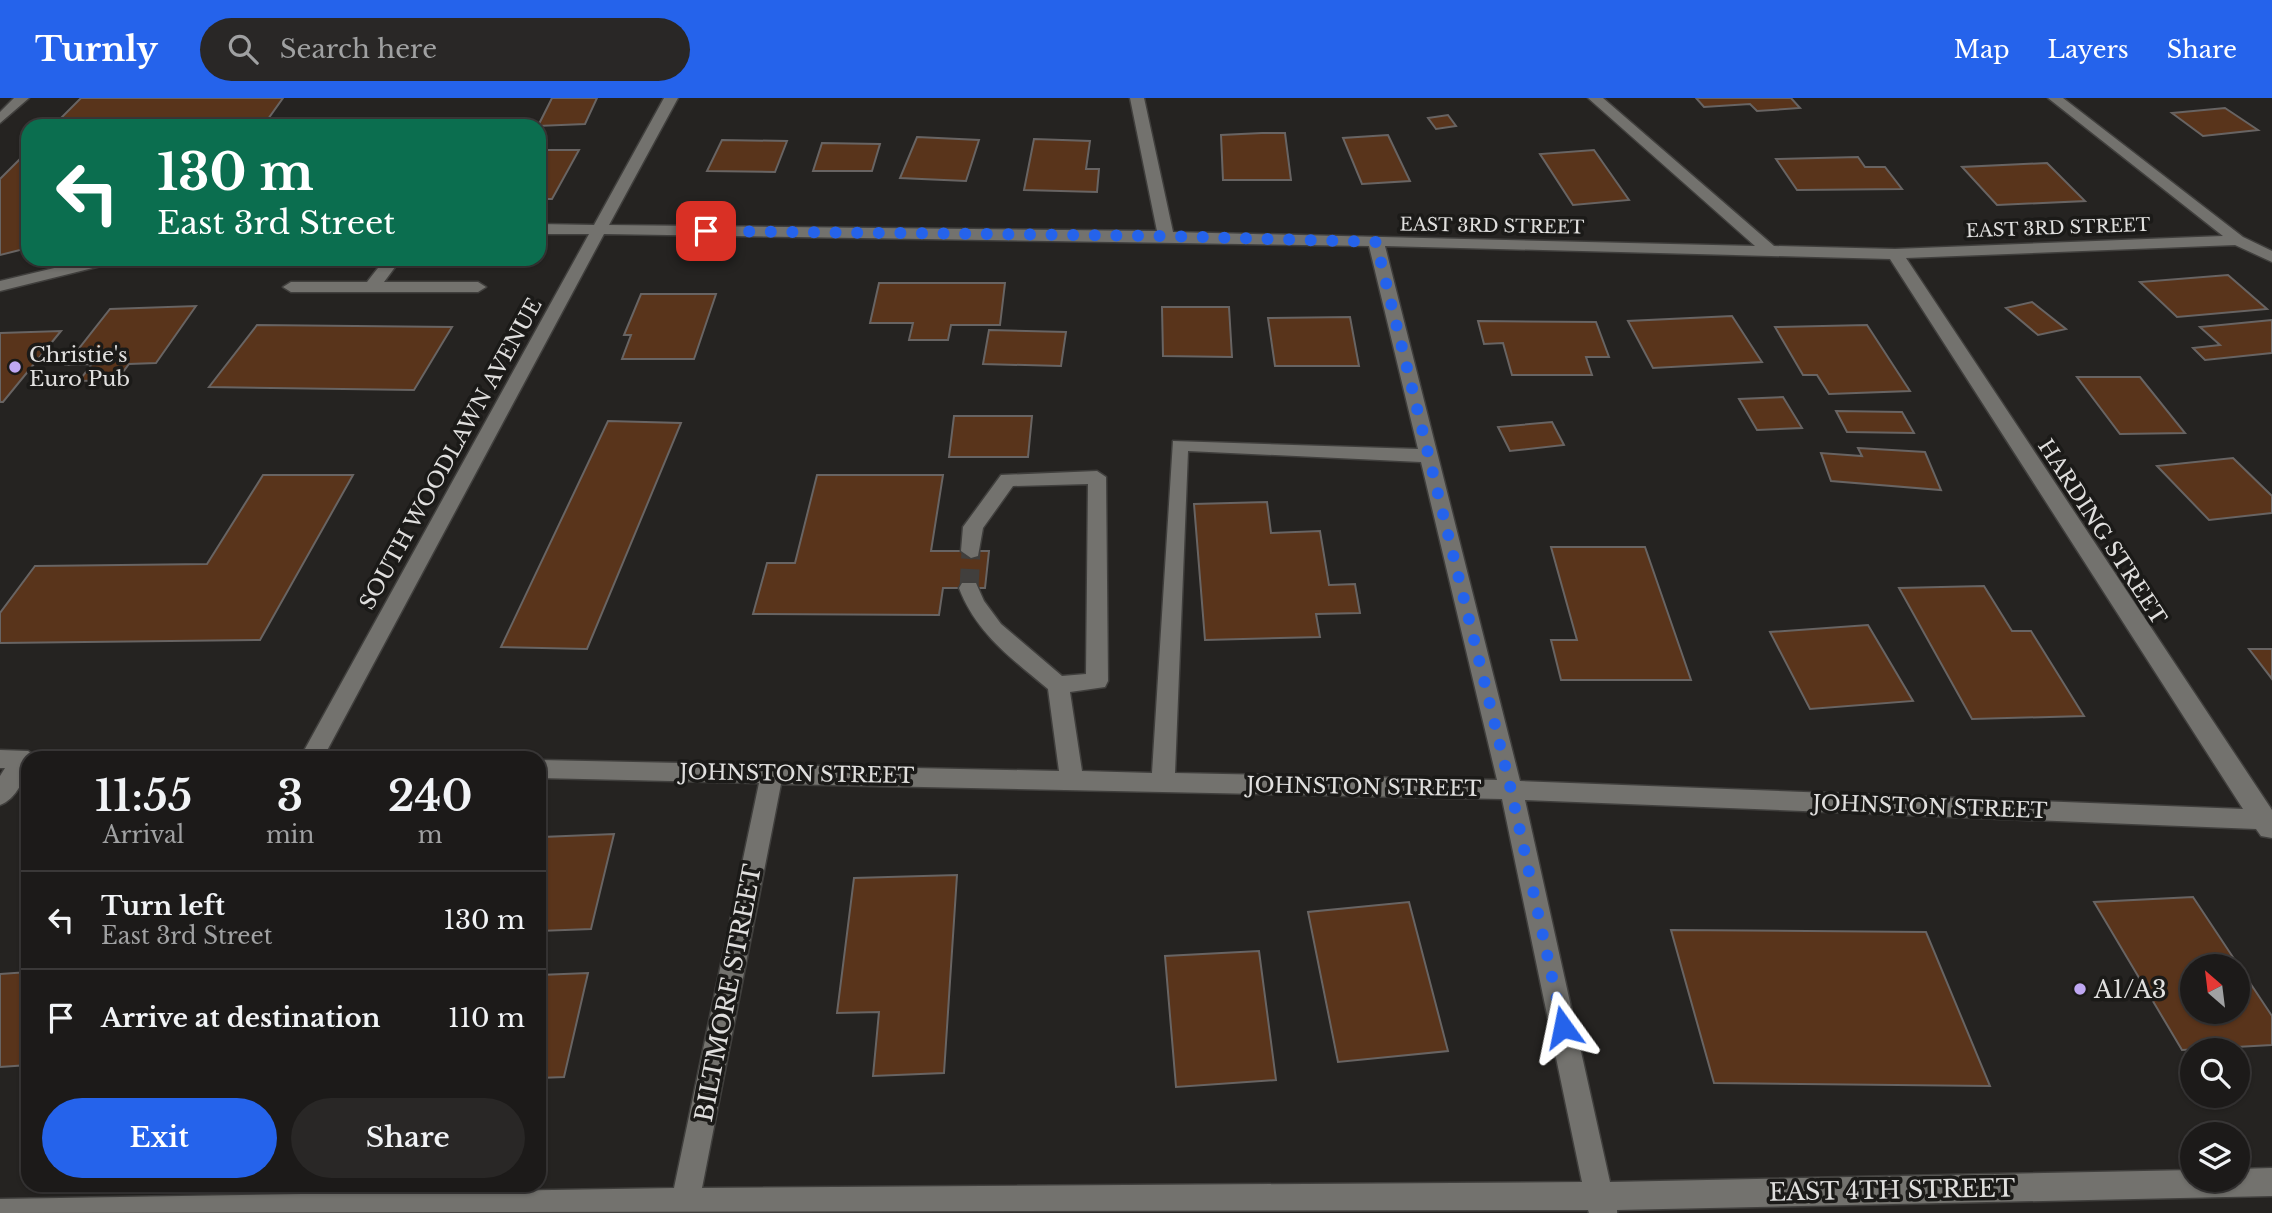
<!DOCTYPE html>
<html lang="en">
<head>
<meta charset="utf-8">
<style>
  body { margin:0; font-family:"Libre Baskerville",serif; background:#292726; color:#f1f3f6; height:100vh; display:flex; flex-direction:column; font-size:26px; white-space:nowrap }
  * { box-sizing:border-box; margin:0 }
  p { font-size:23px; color:#a0a1a2 }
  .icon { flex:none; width:38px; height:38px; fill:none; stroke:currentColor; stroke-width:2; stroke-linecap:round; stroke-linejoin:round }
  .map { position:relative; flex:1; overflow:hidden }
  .sheet { position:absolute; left:21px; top:653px; width:525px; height:441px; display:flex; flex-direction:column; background:#1c1a19; border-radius:21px; box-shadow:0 2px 5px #0004,0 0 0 2px #3a3838 }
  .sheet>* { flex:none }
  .hud { position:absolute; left:21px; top:21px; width:525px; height:147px; border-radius:21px; box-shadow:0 2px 5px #0004,0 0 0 2px #3a3838; background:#0b6e4f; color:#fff; overflow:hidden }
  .needle { width:46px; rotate:332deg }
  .fabs { position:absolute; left:2180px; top:856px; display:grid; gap:14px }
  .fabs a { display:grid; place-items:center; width:70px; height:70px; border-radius:50%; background:#1c1a19; box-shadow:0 2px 5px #0004,0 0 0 2px #3a3838; font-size:35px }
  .pin { position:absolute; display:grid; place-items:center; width:60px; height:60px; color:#fff; margin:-30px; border-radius:14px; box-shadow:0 4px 10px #0006 }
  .me { position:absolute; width:77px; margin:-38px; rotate:348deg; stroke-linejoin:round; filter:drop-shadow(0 0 5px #0008) }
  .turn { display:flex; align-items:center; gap:24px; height:147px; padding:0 21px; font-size:32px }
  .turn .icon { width:91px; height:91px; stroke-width:2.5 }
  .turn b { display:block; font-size:49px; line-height:60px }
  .eta { display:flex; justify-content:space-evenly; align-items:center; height:119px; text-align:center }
  .eta b { font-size:42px; font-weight:600; line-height:49px }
  .cta { display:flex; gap:14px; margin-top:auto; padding:14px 21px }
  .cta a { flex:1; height:80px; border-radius:42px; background:#2563eb; color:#fff; font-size:28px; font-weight:600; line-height:80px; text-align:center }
  .cta a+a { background:#292726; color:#f1f3f6 }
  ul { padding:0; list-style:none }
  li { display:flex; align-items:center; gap:21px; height:98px; padding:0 21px; border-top:2px solid #3a3838 }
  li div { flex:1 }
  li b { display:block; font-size:26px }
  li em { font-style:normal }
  header { display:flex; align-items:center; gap:42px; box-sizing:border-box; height:98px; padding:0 35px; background:#2563eb; color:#fff }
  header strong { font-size:33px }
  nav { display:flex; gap:38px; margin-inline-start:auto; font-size:24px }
  .search { width:490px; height:63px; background:#292726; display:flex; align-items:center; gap:18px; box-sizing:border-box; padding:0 24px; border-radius:38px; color:#a0a1a2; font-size:26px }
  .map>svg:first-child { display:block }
  .building { fill:#59341b; stroke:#686463; stroke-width:2; fill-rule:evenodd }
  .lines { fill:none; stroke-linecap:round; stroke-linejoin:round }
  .minor-tunnel { stroke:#413f3d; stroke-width:19; stroke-dasharray:19 10; stroke-linecap:butt }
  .minor-casing { stroke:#403f3d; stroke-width:3 }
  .minor { fill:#73726e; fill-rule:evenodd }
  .route { stroke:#2563eb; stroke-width:12; stroke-dasharray:0 21.6 }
  .poi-dot { fill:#c0a8f3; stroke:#1b1a18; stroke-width:2.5 }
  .labels { text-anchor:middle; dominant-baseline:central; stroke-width:7; stroke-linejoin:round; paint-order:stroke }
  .far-street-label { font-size:18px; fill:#e0dfde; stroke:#1b1a18 }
  .poi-label { font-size:21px; fill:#e0dfde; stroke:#1b1a18; text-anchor:start }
  .street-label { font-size:21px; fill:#e0dfde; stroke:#1b1a18 }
  .near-poi-label { font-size:24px; fill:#e0dfde; stroke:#1b1a18; text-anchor:start }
  .near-street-label { font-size:24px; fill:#e0dfde; stroke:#1b1a18 }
</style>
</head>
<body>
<header>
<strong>Turnly</strong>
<div class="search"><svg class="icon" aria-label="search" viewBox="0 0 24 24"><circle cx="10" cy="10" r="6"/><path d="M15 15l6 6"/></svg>Search here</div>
<nav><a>Map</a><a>Layers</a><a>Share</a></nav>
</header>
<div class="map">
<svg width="2272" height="1115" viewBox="0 0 2272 1115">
  <rect width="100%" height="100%" fill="#252321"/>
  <path class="building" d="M 81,0 L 283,0 L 263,28 L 53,28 Z
    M 552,0 L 597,0 L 585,26 L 538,28 Z
    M 1696,0 L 1791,0 L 1800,10 L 1757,13 L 1750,6 L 1704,9 Z
    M 2225,10 L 2258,32 L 2203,38 L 2172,15 Z
    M 1448,17 L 1456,28 L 1436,31 L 1428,20 Z
    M 1262,35 L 1285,35 L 1291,82 L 1223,82 L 1221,37 Z
    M 1388,37 L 1410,83 L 1362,86 L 1343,40 Z
    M 917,39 L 979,42 L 966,83 L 900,80 Z
    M 1034,41 L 1090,43 L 1086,71 L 1099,71 L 1097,94 L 1024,92 Z
    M 722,42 L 787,43 L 775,74 L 707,73 Z
    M 822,45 L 880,46 L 872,73 L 813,73 Z
    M 539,52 L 579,52 L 552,101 L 539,101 Z
    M 1594,52 L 1629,102 L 1573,107 L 1540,56 Z
    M 28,53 L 28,150 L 0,157 L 0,81 Z
    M 1858,59 L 1865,69 L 1885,69 L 1902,91 L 1797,92 L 1776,61 Z
    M 2047,65 L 2085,103 L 1997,107 L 1962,69 Z
    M 2228,177 L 2267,211 L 2177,219 L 2140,184 Z
    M 879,185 L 1005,185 L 1000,227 L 951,227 L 948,242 L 909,242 L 913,225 L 870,225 Z
    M 641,196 L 716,196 L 694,261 L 622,261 L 631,237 L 624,237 Z
    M 2032,204 L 2066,231 L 2038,237 L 2006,210 Z
    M 196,208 L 156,265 L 129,266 L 117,282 L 79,283 L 92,266 L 66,267 L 110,211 Z
    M 1162,209 L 1229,209 L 1232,259 L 1163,258 Z
    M 1732,218 L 1762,264 L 1653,270 L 1628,223 Z
    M 1350,219 L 1359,268 L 1275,268 L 1268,220 Z
    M 2272,222 L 2272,255 L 2205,262 L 2193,250 L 2220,247 L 2200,229 Z
    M 1478,223 L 1596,224 L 1609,259 L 1586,259 L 1592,277 L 1512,277 L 1503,245 L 1484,246 Z
    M 257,227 L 452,229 L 414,292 L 209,289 Z
    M 1867,227 L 1910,293 L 1829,296 L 1817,277 L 1803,277 L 1775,229 Z
    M 989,232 L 1066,234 L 1061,268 L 983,266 Z
    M 61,233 L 3,304 L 0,304 L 0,235 Z
    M 2077,279 L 2140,279 L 2185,335 L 2120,336 Z
    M 1783,299 L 1802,330 L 1757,332 L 1739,301 Z
    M 1836,313 L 1902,314 L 1914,335 L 1847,334 Z
    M 954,318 L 1032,318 L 1028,359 L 949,359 Z
    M 608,323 L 681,325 L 587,551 L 501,549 Z
    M 1552,324 L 1564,347 L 1510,353 L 1498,329 Z
    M 1858,350 L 1925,354 L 1941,392 L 1831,383 L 1821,355 L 1862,358 Z
    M 2233,360 L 2272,398 L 2272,415 L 2209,422 L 2157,368 Z
    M 263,377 L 353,377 L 260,542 L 0,545 L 0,515 L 35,468 L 207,466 Z
    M 817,377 L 943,377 L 931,453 L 989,453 L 985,490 L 943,490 L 939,517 L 753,516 L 767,465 L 795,465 Z
    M 1267,404 L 1271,435 L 1320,433 L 1329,487 L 1355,486 L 1360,515 L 1316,516 L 1320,539 L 1205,542 L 1194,406 Z
    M 1551,449 L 1645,449 L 1691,582 L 1561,582 L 1551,542 L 1577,542 Z
    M 1984,488 L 2012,533 L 2031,533 L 2084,618 L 1972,621 L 1899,490 Z
    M 1868,527 L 1913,603 L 1810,611 L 1770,534 Z
    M 2249,551 L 2272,551 L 2272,581 Z
    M 614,736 L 591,831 L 539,833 L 542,739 Z
    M 957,777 L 944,975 L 873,978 L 879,914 L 837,915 L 854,780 Z
    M 2193,799 L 2272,918 L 2272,947 L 2182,952 L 2094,804 ZM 2193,868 L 2238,868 L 2238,914 L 2193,914 Z
    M 1409,804 L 1448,953 L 1338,964 L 1308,814 Z
    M 1671,832 L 1926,834 L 1990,988 L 1714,985 Z
    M 1259,853 L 1276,982 L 1176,989 L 1165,858 Z
    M 28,874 L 28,967 L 0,969 L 0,876 Z
    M 588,875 L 564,979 L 539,980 L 539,877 Z"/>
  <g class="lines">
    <path class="minor-tunnel" d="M 969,490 L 971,453"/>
    <g class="minor-casing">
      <path id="minor" d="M 14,0 L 29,0 L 0,25 L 0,14 Z
        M 664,0 L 678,0 L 609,127 L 1157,133 L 1130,0 L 1144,0 L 1173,134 L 1755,148 L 1588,0 L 1603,0 L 1774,148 L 1895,151 L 2223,138 L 2048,0 L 2063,0 L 2243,139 L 2272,153 L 2272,164 L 2235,147 L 1906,160 L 2272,712 L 2272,740 L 2261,738 L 2256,731 L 1525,702 L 1610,1084 L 2193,1072 L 2193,1082 L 2238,1082 L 2238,1071 L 2272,1070 L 2272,1098 L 1617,1112 L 1617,1115 L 1589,1115 L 1588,1112 L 0,1115 L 0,1101 L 674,1090 L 759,685 L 539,680 L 539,662 L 1059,673 L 1048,591 C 1012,561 976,535 959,490 L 962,485 L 976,485 L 984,503 L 1001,526 L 1062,578 L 1086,576 L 1088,386 L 1013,388 L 983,430 L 978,458 L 971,460 L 961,453 L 963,429 L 1001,377 L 1097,373 L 1106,379 L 1108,583 L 1105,589 L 1070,594 L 1082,673 L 1152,675 L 1173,343 L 1418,351 L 1369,148 L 604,136 L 323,660 L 300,660 L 589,136 L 539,136 L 539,126 L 594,127 ZM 1385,148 L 1890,161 L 2243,711 L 1520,683 ZM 1188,353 L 1421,364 L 1497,682 L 1175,675 ZM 781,686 L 1502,701 L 1582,1084 L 702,1090 Z
        M 92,161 L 119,161 L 117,164 L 0,193 L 0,183 Z
        M 385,161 L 401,161 L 384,184 L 478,184 L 486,189 L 478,194 L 291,194 L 283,189 L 291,184 L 367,184 Z
        M 0,652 L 28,653 L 38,660 L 28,660 C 28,676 17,701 0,707 L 0,678 L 5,670 L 0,670 Z"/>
    </g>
    <use href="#minor" class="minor"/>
  </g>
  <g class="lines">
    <path class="route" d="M 706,133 L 1166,138 L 1376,144 L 1511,692 L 1563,929"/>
  </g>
  <g class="poi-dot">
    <circle cx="15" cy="269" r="7"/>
    <circle cx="2080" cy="891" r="7"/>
  </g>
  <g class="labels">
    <g class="far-street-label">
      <text transform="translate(1492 128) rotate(1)">EAST 3RD STREET</text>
      <text transform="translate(2058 130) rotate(-2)">EAST 3RD STREET</text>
    </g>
    <g class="poi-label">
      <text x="29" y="257">Christie's<tspan x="29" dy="24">Euro Pub</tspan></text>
    </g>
    <g class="street-label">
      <text transform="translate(451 356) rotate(-61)">SOUTH WOODLAWN AVENUE</text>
      <text transform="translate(2102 434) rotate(57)">HARDING STREET</text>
      <text transform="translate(797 676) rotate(1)">JOHNSTON STREET</text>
      <text transform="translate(1364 689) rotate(1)">JOHNSTON STREET</text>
      <text transform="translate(1930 709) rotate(2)">JOHNSTON STREET</text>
    </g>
    <g class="near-poi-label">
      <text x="2094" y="891">A1/A3</text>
    </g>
    <g class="near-street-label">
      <text transform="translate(728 895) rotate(-79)">BILTMORE STREET</text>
      <text transform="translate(1892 1092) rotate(-1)">EAST 4TH STREET</text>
    </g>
  </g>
</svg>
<div class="fabs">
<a><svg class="needle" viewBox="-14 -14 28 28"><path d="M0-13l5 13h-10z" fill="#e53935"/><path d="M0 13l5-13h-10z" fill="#a0a1a2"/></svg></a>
<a><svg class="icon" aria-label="search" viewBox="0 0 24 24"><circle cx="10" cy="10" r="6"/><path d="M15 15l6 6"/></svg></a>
<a><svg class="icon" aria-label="layers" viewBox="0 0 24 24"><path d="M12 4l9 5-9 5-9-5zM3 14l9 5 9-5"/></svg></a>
</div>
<div class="pin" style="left:706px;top:133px;background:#d93025"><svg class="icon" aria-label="arrive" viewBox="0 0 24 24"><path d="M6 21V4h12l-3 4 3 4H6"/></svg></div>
<svg class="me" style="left:1563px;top:929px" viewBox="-20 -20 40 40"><path d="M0-17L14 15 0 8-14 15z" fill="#2563eb" stroke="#fff" stroke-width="4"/></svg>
<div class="hud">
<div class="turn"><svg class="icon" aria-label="left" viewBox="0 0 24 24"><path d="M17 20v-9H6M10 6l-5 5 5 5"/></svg><div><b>130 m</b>East 3rd Street</div></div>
</div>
<section class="sheet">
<div class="eta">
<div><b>11:55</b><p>Arrival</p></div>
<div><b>3</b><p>min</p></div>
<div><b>240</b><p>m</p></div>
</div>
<ul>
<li><svg class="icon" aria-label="left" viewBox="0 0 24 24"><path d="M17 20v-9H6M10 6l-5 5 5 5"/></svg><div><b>Turn left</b><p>East 3rd Street</p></div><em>130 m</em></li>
<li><svg class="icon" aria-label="arrive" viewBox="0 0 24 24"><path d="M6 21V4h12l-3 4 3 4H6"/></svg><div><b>Arrive at destination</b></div><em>110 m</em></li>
</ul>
<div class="cta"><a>Exit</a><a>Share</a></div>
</section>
</div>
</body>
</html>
